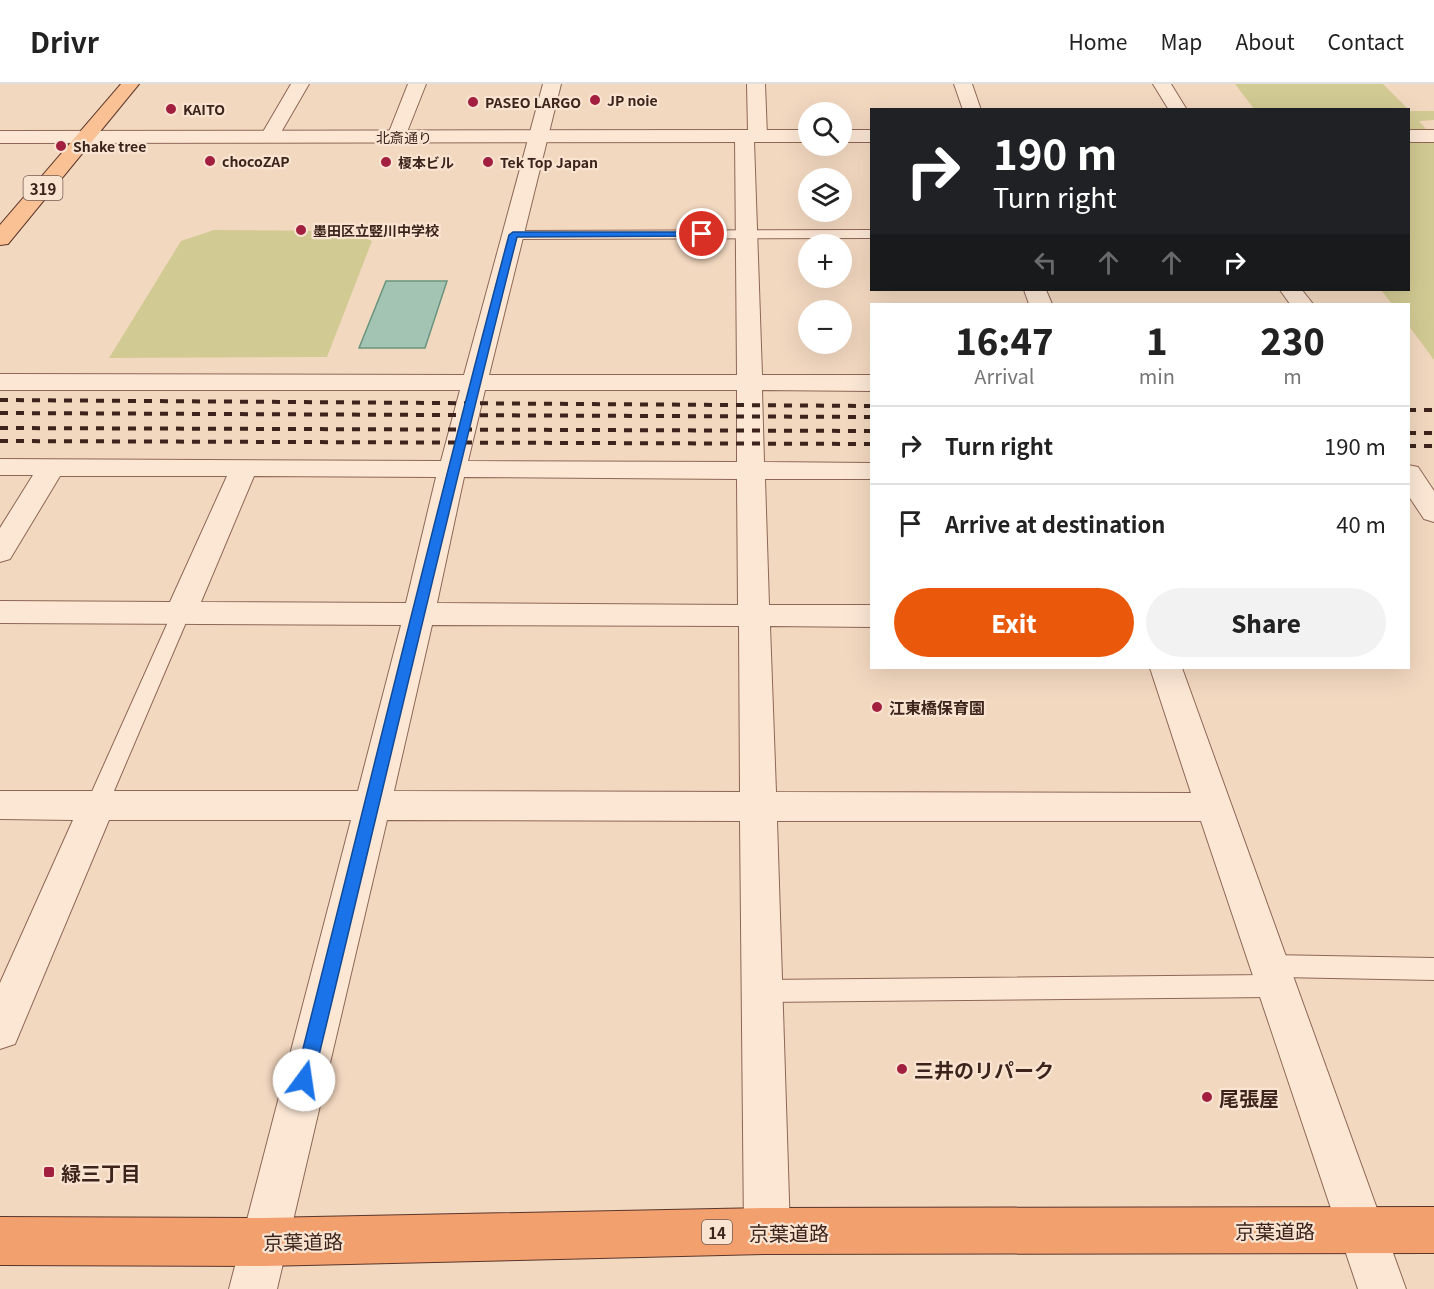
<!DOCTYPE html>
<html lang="en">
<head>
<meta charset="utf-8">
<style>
  body { margin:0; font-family:Georgia,"Noto Sans JP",serif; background:#f2f2f2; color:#222; height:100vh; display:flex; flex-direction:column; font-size:22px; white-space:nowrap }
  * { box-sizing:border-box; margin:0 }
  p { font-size:20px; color:#767676 }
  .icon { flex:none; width:33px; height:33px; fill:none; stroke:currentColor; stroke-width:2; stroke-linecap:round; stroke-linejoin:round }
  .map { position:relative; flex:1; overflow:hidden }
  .panel { position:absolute; left:870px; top:219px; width:540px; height:366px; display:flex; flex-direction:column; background:#fff; border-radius:0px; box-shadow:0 6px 24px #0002 }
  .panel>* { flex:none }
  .guide { position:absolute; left:870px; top:24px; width:540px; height:183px; border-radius:0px; box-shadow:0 6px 24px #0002; background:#202124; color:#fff; overflow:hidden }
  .fabs { position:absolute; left:798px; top:18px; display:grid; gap:12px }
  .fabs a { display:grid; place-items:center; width:54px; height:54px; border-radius:50%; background:#fff; box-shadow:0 6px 24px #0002; font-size:30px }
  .pin { position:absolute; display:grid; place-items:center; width:51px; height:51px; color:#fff; margin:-26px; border:3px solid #fff; border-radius:50%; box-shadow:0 2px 6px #0007 }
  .me { position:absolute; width:66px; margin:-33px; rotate:14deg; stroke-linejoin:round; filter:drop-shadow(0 0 4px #0008) }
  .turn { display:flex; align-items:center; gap:21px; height:126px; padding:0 24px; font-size:27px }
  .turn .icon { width:78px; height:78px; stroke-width:2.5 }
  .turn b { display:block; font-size:42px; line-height:51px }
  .lanes { display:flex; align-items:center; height:57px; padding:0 24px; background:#0003; justify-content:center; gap:30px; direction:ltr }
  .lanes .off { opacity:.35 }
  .eta { display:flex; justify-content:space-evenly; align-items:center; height:102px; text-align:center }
  .eta b { font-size:36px; font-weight:800; line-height:42px }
  .button { display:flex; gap:12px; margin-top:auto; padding:12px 24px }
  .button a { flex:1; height:69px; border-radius:36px; background:#ea580c; color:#fff; font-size:24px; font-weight:800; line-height:69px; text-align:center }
  .button a+a { background:#f2f2f2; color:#222 }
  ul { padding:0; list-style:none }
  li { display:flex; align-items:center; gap:18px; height:78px; padding:0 24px; border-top:2px solid #e0e0e0 }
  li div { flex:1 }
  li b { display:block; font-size:22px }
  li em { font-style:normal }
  header { display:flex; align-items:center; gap:36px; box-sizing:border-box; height:84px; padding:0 30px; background:#fff; border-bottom:2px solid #e0e0e0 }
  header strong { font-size:28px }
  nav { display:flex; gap:33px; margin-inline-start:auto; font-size:21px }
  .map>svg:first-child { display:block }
  .green { fill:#d2ca93 }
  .water { fill:#a4c4b3; stroke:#69947f; stroke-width:1.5 }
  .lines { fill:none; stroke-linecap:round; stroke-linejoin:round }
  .service-casing { stroke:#8e6756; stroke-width:2 }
  .minor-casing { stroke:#8e6756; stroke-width:2 }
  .tertiary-casing { stroke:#8e6756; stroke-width:2 }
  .primary-casing { stroke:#5b362b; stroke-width:2 }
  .trunk-casing { stroke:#5b362b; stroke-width:2 }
  .service { fill:#fce7d5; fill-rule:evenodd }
  .minor { fill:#fce7d5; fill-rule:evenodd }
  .tertiary { fill:#fce7d5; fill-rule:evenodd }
  .primary { fill:#fac294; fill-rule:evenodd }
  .trunk { fill:#f2a06e; fill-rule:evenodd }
  .rail { stroke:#3c241c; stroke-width:4; stroke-dasharray:8 8; stroke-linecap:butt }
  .route { fill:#1a73e8; stroke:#114b97; stroke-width:1.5 }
  .poi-dot { fill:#a31f40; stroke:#f9e4d1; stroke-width:2 }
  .labels { text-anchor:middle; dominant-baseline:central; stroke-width:4.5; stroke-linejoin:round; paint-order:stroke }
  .far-poi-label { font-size:14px; font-weight:bold; fill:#3c241c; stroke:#f9e4d1; text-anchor:start }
  .far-street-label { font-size:14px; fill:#3c241c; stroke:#f9e4d1 }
  .shield { fill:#f9e4d1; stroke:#755e52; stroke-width:1.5 }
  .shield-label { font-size:15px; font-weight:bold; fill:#3c241c }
  .poi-label { font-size:16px; font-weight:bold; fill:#3c241c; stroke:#f9e4d1; text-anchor:start }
  .near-poi-label { font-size:20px; font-weight:bold; fill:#3c241c; stroke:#f9e4d1; text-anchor:start }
  .near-street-label { font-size:20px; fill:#3c241c; stroke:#f9e4d1 }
</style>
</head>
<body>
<header>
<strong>Drivr</strong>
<nav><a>Home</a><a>Map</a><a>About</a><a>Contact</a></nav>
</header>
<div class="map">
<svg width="1434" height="1205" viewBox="0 0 1434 1205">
  <rect width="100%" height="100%" fill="#f3d8c0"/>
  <path class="green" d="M 1235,0 L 1383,0 L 1410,27 L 1434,27 L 1434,36 L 1419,37 L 1434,54 L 1434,276 L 1409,242 L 1408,220 L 1392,220 L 1381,206 L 1408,206 L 1408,26 L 1254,25 Z
    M 214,146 L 349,147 L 372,157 L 327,273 L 109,274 L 181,157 Z"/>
  <path class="water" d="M 386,197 L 447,197 L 425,264 L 359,264 Z"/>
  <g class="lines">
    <g class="service-casing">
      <path id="service" d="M 872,146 L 872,154 L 513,155 L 507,151 L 513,147 Z
        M 181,523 L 188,525 L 190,529 L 108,721 L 105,727 L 97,730 L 89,727 L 86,721 L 172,529 L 174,525 Z
        M 1270,871 L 1434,874 L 1434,896 L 1280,893 L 1284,894 L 1288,902 L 1284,910 L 1276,913 L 762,918 L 753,915 L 750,907 L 753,899 L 762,896 L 1267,891 L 1262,889 L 1258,882 L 1262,875 Z"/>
    </g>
    <g class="minor-casing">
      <path id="minor" d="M 291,0 L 309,0 L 276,57 L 262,57 L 260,53 Z
        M 408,0 L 426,0 L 405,53 L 403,57 L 389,57 L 387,53 Z
        M 543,0 L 561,0 L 489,291 L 737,291 L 735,52 L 737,48 L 748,47 L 747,0 L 765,0 L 767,52 L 765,56 L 754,57 L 762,291 L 872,291 L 872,307 L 762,306 L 764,378 L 872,379 L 872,395 L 765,395 L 769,521 L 872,521 L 872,543 L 770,542 L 776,708 L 1191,709 L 1150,584 L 1182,584 L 1406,1205 L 1358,1205 L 1201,737 L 777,737 L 790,1147 L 784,1164 L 767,1170 L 750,1164 L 744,1147 L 740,737 L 387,736 L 277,1205 L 229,1205 L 351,736 L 109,736 L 15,960 L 0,965 L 0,899 L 73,736 L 0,735 L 0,707 L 358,707 L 401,541 L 0,539 L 0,517 L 170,518 L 227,392 L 60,392 L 10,475 L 0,478 L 0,444 L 33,391 L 0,391 L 0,375 L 441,377 L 460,306 L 0,306 L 0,290 L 464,291 ZM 485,306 L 737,306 L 737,378 L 468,377 ZM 254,392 L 436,393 L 406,519 L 201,518 ZM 464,393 L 737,395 L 738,521 L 437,519 ZM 432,541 L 739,542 L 740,708 L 394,707 Z
        M 954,0 L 972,0 L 981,26 L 963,26 Z
        M 1153,0 L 1171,0 L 1187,26 L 1169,26 Z
        M 1024,206 L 1046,206 L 1052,220 L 1029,220 Z
        M 1280,206 L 1302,206 L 1313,220 L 1290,220 Z
        M 1408,381 L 1418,383 L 1434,407 L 1434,438 L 1424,435 L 1408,411 Z"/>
    </g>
    <g class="tertiary-casing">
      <path id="tertiary" d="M 808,46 L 808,58 L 0,59 L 0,47 Z
        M 842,46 L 872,46 L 872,58 L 842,58 Z
        M 1408,46 L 1434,46 L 1434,58 L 1408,58 Z"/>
    </g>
    <g class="primary-casing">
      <path id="primary" d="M 121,0 L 139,0 L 8,160 L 0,161 L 0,141 Z"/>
    </g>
    <g class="trunk-casing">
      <path id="trunk" d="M 1434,1123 L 1434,1169 L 767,1170 L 264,1182 L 0,1181 L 0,1133 L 264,1134 L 767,1124 Z"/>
    </g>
    <use href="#service" class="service"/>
    <use href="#minor" class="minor"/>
    <use href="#tertiary" class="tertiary"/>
    <use href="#primary" class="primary"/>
    <use href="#trunk" class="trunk"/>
    <path class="rail" d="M 0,316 L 872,322
      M 1408,326 L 1434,326
      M 0,329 L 872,333
      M 0,344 L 872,347
      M 1408,349 L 1434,349
      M 0,357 L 872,360
      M 1408,362 L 1434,362"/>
  </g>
  <path class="route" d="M 702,148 L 706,150 L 705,152 L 517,153 C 446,433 381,715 313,996 L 310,1002 L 304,1004 L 298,1002 L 295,996 C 367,714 434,432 509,151 L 513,148 Z"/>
  <g class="poi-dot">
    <circle cx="595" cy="16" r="6"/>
    <circle cx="473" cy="18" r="6"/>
    <circle cx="171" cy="25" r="6"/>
    <circle cx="61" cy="62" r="6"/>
    <circle cx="210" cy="77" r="6"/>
    <circle cx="386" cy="78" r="6"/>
    <circle cx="488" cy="78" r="6"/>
    <circle cx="301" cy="146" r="6"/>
    <circle cx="877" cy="623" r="6"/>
    <circle cx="902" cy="985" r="6"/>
    <circle cx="1207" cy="1013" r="6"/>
    <rect x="43" y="1082" width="12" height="12" rx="3"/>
  </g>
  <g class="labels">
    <g class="far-poi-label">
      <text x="607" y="16">JP noie</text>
      <text x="485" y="18">PASEO LARGO</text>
      <text x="183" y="25">KAITO</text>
      <text x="73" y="62">Shake tree</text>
      <text x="222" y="77">chocoZAP</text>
      <text x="398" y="78">榎本ビル</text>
      <text x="500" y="78">Tek Top Japan</text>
      <text x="313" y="146">墨田区立竪川中学校</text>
    </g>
    <g class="far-street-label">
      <text x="404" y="53">北斎通り</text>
    </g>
    <g class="shield">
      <rect x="23.5" y="92" width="39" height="24" rx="4.5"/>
      <rect x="702" y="1136" width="30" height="24" rx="4.5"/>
    </g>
    <g class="shield-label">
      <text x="43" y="104">319</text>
      <text x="717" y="1148">14</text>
    </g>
    <g class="poi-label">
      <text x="889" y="623">江東橋保育園</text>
    </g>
    <g class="near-poi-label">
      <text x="914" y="985">三井のリパーク</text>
      <text x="1219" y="1013">尾張屋</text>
      <text x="61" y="1088">緑三丁目</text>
    </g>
    <g class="near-street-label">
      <text x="1275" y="1146">京葉道路</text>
      <text x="789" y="1148">京葉道路</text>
      <text transform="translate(303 1157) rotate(-1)">京葉道路</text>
    </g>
  </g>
</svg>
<div class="fabs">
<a><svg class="icon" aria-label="search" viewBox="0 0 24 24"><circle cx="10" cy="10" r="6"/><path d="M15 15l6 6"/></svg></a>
<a><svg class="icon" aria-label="layers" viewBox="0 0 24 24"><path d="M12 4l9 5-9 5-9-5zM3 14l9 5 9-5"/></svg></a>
<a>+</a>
<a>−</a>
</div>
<div class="pin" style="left:702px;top:150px;background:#d93025"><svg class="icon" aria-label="arrive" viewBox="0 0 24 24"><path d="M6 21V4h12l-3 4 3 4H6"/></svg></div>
<svg class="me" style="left:304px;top:996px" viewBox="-20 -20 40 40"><circle r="19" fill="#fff"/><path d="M0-13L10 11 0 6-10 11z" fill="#1a73e8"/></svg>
<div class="guide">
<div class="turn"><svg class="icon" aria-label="right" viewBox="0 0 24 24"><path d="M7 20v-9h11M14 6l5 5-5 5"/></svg><div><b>190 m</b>Turn right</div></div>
<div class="lanes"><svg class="icon off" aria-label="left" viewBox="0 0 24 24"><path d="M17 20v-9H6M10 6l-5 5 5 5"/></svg><svg class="icon off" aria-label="ahead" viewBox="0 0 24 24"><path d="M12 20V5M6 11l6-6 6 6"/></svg><svg class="icon off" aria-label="ahead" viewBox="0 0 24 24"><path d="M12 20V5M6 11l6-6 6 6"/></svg><svg class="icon" aria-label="right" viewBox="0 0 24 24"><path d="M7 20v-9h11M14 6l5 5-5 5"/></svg></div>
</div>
<section class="panel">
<div class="eta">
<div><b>16:47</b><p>Arrival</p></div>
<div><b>1</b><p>min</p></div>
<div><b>230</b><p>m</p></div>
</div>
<ul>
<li><svg class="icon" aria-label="right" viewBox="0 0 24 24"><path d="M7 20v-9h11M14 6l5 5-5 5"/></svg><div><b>Turn right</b></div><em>190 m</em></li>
<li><svg class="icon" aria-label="arrive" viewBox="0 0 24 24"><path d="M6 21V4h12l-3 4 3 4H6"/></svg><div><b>Arrive at destination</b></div><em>40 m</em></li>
</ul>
<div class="button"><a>Exit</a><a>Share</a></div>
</section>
</div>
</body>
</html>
